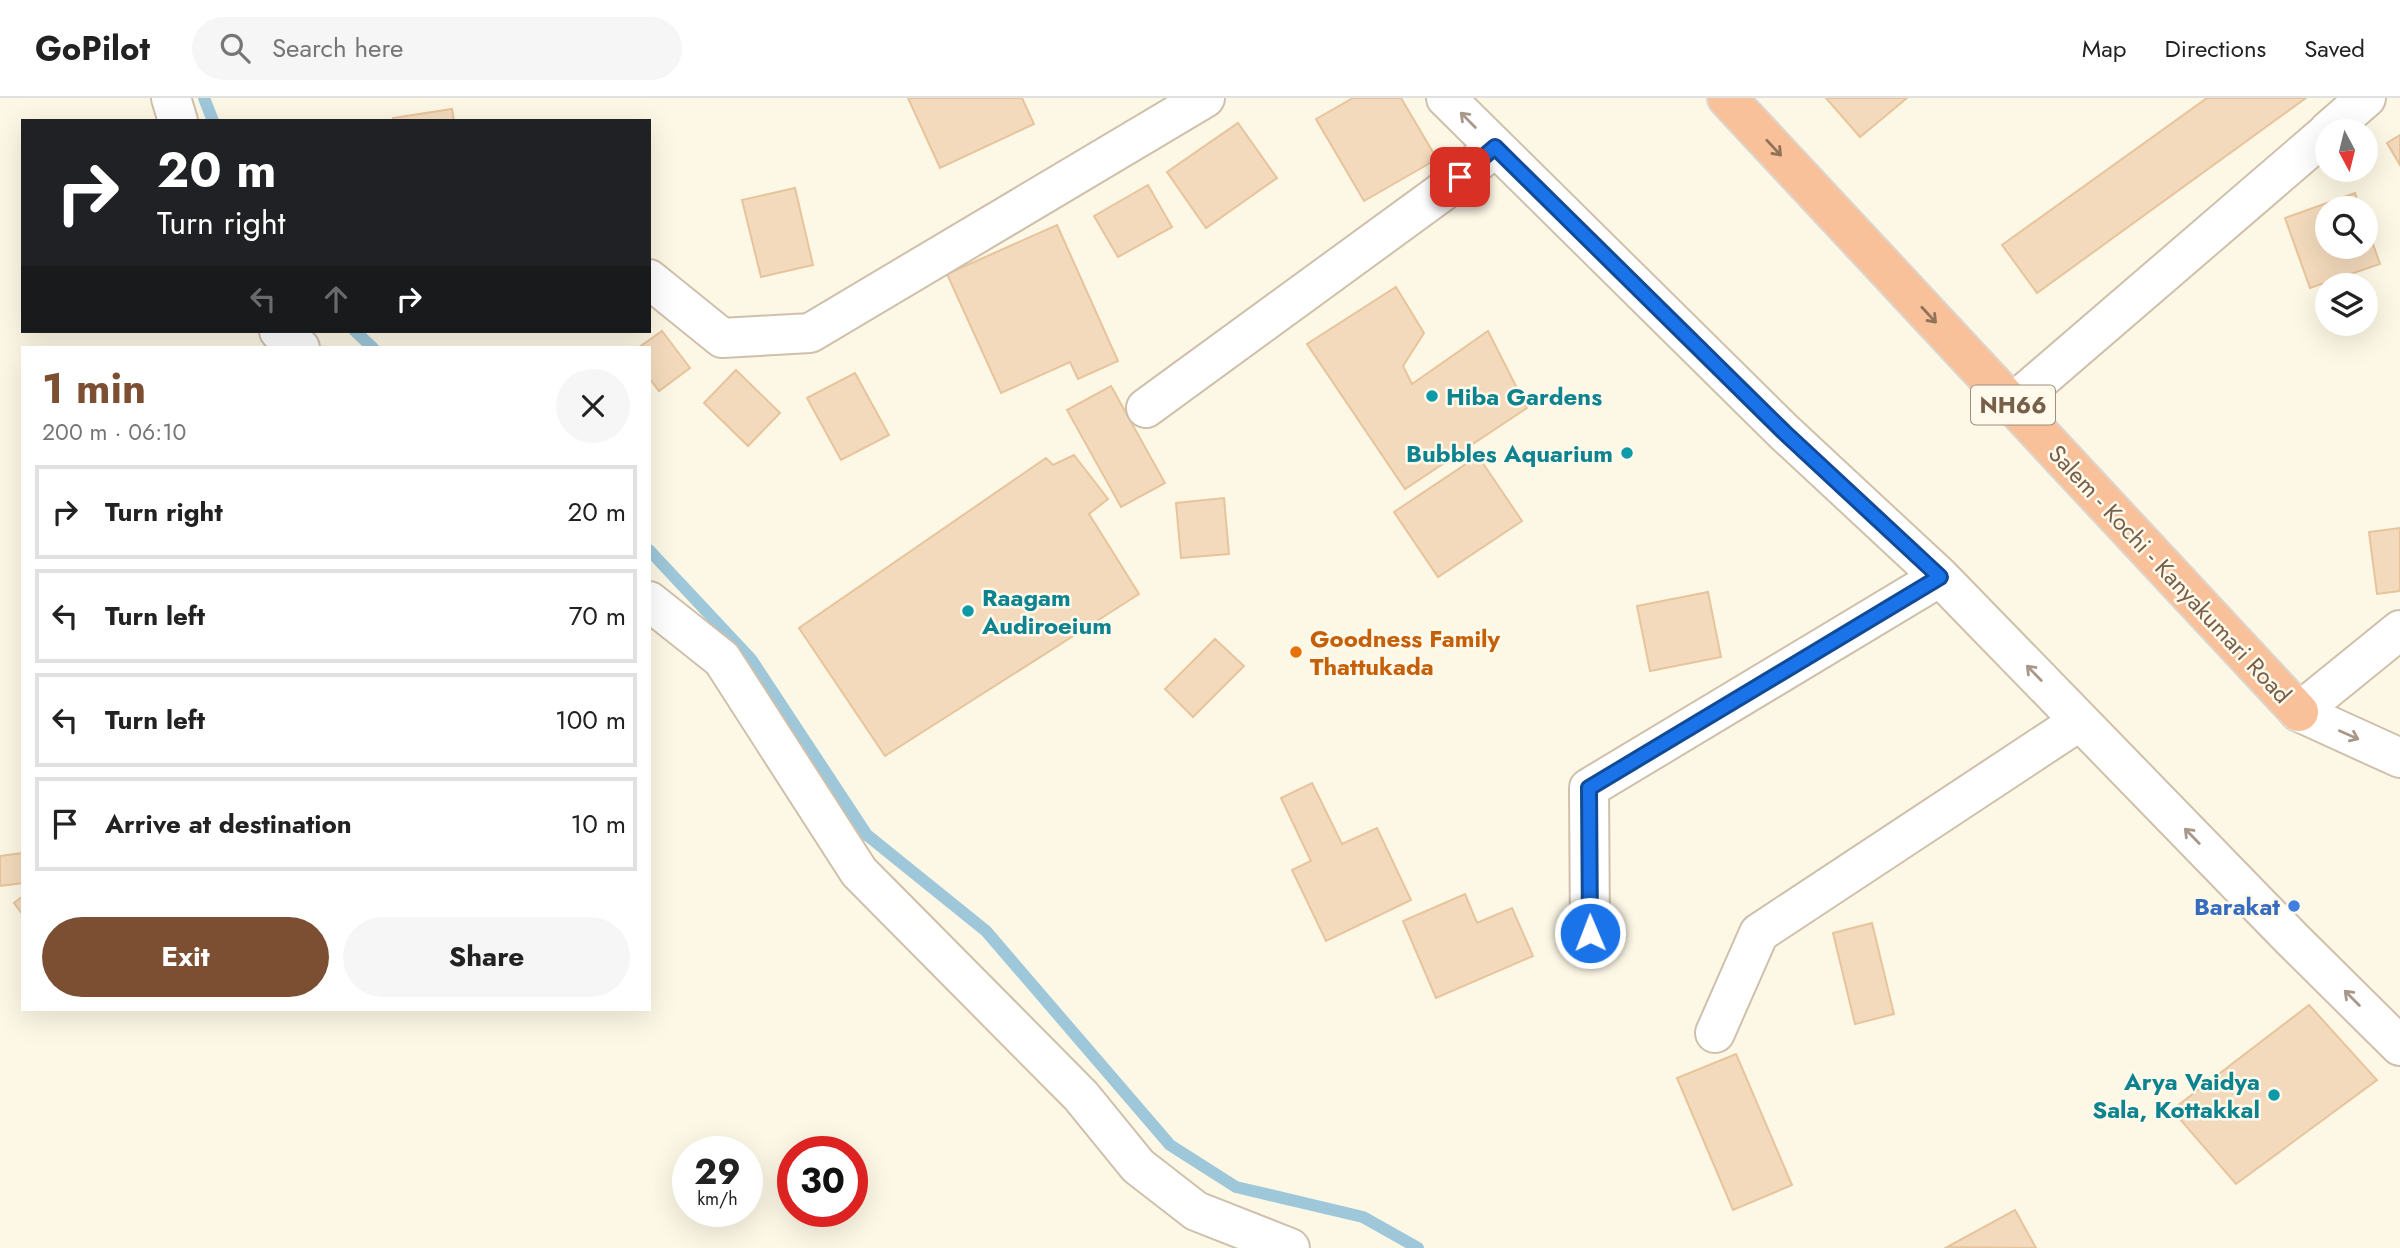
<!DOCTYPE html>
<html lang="en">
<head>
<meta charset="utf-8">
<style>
  body { margin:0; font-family:Jost,sans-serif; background:#f6f6f6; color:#222; height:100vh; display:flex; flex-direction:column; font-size:26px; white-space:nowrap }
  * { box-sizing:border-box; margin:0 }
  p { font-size:23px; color:#767676 }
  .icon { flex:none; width:38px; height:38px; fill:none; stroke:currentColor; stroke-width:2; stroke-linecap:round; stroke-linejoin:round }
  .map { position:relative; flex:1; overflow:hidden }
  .drawer { position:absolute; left:21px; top:248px; width:630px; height:665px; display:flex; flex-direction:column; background:#fff; border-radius:0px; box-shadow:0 7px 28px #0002 }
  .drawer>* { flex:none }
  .hud { position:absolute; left:21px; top:21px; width:630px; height:214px; border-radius:0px; box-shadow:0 7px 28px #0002; background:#202124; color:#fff; overflow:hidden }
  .needle { width:46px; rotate:173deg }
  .buttons { position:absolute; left:2315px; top:21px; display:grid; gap:14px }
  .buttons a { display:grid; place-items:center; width:63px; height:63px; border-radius:50%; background:#fff; box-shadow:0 7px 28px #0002; font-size:35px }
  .speed { position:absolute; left:672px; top:1038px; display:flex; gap:14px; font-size:35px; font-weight:700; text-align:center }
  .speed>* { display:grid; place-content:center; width:91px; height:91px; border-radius:50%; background:#fff; box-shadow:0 7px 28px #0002; line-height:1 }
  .speed small { font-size:18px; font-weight:400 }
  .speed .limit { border:10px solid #d22; background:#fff; color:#111 }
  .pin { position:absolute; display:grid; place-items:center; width:60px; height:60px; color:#fff; margin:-30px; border-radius:14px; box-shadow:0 4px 10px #0006 }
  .me { position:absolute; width:77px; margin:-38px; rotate:359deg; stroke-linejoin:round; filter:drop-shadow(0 0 5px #0008) }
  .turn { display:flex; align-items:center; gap:24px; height:147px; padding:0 21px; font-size:32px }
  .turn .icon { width:91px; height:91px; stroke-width:2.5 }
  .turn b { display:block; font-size:49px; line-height:60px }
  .lanes { display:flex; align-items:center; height:66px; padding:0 21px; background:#0003; justify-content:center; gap:35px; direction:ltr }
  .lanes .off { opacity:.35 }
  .round { display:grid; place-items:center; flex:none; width:74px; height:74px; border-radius:37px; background:#f6f6f6 }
  .head { display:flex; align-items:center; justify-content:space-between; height:119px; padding:0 21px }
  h1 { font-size:42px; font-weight:700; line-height:52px; color:#7c4e32 }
  .primary-button { display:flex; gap:14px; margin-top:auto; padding:14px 21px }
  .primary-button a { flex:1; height:80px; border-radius:42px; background:#7c4e32; color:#fff; font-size:28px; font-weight:700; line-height:80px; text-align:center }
  .primary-button a+a { background:#f6f6f6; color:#222 }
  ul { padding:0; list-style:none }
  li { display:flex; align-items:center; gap:21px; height:94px; margin:0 14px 10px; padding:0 7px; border:4px solid #e0e0e0; border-radius:0px }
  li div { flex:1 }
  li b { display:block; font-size:26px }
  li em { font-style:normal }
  header { display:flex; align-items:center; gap:42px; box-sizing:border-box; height:98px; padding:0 35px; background:#fff; border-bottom:2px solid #e0e0e0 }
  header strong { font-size:33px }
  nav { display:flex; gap:38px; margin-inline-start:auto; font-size:24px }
  .search { width:490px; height:63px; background:#f6f6f6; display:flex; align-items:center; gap:18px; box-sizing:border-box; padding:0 24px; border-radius:38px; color:#767676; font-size:26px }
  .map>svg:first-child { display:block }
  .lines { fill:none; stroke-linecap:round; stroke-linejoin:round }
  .stream { stroke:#9ec7da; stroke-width:12 }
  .building { fill:#f3dabc; stroke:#e7c49b; stroke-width:2 }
  .minor-casing { stroke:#cfc0ab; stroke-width:42 }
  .highway-casing { stroke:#dcd6d0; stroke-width:42 }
  .minor { stroke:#fff; stroke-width:38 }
  .highway { stroke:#f9c19a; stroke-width:38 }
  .oneway { stroke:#a79889 }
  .oneway2 { stroke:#917359 }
  .route-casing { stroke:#114b97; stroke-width:18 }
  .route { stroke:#1a73e8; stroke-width:12 }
  .culture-dot { fill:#0f9aa8; stroke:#fffaec; stroke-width:2.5 }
  .food-dot { fill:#e8710a; stroke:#fffaec; stroke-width:2.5 }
  .shop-dot { fill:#3f7fe0; stroke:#fffaec; stroke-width:2.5 }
  .labels { text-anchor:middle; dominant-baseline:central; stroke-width:5; stroke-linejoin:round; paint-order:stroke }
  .shield { fill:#fffaec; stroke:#a08e7a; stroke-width:2 }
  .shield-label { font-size:23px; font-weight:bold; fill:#776049 }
  .culture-label { font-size:24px; font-weight:bold; fill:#0d838f; stroke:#fffaec; text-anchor:start }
  .street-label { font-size:24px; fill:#776049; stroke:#fffaec }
  .food-label { font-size:24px; font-weight:bold; fill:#c56008; stroke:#fffaec; text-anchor:start }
  .shop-label { font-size:24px; font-weight:bold; fill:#366cbe; stroke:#fffaec; text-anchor:end }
</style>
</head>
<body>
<header>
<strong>GoPilot</strong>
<div class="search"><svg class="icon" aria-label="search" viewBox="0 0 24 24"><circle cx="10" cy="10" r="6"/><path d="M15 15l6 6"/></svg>Search here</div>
<nav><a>Map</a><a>Directions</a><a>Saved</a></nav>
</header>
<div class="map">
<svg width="2400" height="1150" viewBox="0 0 2400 1150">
  <rect width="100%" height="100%" fill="#fdf7e5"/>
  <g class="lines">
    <path class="stream" d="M 204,0 L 213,23
      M 355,233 L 373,250
      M 649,452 L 751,561 L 867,737 L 986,833 L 1170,1047 L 1236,1089 L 1363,1119 L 1418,1150"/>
  </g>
  <path class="building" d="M 908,0 L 1022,0 L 1034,26 L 940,70 Z
    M 1353,0 L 1401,0 L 1437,61 L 1364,103 L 1316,21 Z
    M 1826,0 L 1907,0 L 1860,39 Z
    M 2207,0 L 2306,0 L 2037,195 L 2002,147 Z
    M 452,11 L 454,23 L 394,23 L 393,20 Z
    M 1238,25 L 1277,80 L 1206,130 L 1167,74 Z
    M 2400,37 L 2400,67 L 2387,45 Z
    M 1148,87 L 1172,129 L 1118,159 L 1094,118 Z
    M 795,90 L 813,167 L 761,179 L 742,102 Z
    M 2355,95 L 2360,110 L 2328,110 L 2328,149 L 2366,149 L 2366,126 L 2380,166 L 2310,190 L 2285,120 Z
    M 1057,127 L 1118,263 L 1078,281 L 1070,264 L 1001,295 L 947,176 Z
    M 1396,189 L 1424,235 L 1403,268 L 1412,286 L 1488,233 L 1527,310 L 1405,391 L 1307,246 Z
    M 662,233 L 690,270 L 659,293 L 649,280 L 649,250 L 638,250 Z
    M 736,272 L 780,315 L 748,348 L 704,305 Z
    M 855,275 L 889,337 L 841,362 L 807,300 Z
    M 1111,288 L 1165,385 L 1121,409 L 1067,312 Z
    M 1074,357 L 1108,401 L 1089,416 L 1139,496 L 885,658 L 799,530 L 1046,360 L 1053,367 Z
    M 1478,358 L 1522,423 L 1438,479 L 1394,414 Z
    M 1224,400 L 1229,456 L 1181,460 L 1176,405 Z
    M 2400,430 L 2400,493 L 2377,496 L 2369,434 Z
    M 1708,494 L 1721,559 L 1650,573 L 1637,508 Z
    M 1215,541 L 1244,568 L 1193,619 L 1165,591 Z
    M 1312,685 L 1342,746 L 1377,730 L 1411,802 L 1326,843 L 1292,772 L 1311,763 L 1281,700 Z
    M 23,755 L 23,785 L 0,788 L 0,758 Z
    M 1465,796 L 1477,825 L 1512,810 L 1533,858 L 1436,900 L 1403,823 Z
    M 23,798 L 23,817 L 14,805 Z
    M 1872,825 L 1894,916 L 1855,926 L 1833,835 Z
    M 2309,907 L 2377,982 L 2236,1086 L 2172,1012 Z
    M 1736,956 L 1792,1087 L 1733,1112 L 1677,980 Z
    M 2015,1112 L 2036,1150 L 1947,1149 Z"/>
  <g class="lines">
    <g class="minor-casing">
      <path id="minor" d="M 171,0 L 178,23
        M 1446,0 L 1784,334 L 1940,479 L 2292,841 L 2400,948
        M 2328,33 L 2366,0
        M 649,181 L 722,240 L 810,235 L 1205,0
        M 279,233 L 300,250
        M 2012,306 L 2328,34
        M 1146,310 L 1442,94 L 1495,49
        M 649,503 L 722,561 L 859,774 L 1081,998 L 1138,1068 L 1196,1113 L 1290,1150
        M 2400,532 L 2299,614 L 2400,660
        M 1590,835 L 1589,690 L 1940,479
        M 1715,935 L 1759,835 L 2080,623"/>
    </g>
    <g class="highway-casing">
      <path id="highway" d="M 1727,0 L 2299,614"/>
    </g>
    <use href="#minor" class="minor"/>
    <use href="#highway" class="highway"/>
  </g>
  <defs><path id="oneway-shaft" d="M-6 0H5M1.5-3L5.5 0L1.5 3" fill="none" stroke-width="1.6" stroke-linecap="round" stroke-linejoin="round" transform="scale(1.75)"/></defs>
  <g class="oneway">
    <use href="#oneway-shaft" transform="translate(1468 22) rotate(-135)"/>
    <use href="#oneway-shaft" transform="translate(2034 575) rotate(-134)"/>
    <use href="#oneway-shaft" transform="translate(2349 637) rotate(24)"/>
    <use href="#oneway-shaft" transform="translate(2192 738) rotate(-134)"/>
    <use href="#oneway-shaft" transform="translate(2352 900) rotate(-135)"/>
  </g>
  <g class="oneway2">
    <use href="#oneway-shaft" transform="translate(1774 50) rotate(47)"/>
    <use href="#oneway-shaft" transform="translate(1929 217) rotate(47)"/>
  </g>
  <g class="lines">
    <g class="route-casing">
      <path id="route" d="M 1460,79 L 1495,49 L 1784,334 L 1940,479 L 1589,690 L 1590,835"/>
    </g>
    <use href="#route" class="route"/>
  </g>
  <g class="culture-dot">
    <circle cx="1432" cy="298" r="7"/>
    <circle cx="1627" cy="355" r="7"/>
    <circle cx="968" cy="513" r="7"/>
    <circle cx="2274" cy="997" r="7"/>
  </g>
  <circle class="food-dot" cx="1296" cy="554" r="7"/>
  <circle class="shop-dot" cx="2294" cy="808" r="7"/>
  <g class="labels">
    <rect class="shield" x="1971" y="287.5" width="84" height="39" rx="5"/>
    <g class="shield-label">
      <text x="2013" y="307">NH66</text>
    </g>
    <g class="culture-label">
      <text x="1446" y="298">Hiba Gardens</text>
      <text x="1613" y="355" text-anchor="end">Bubbles Aquarium</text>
      <text x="982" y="499">Raagam<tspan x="982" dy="28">Audiroeium</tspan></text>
      <text x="2260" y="983" text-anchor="end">Arya Vaidya<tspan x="2260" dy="28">Sala, Kottakkal</tspan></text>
    </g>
    <g class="street-label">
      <text transform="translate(2170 476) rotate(47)">Salem - Kochi - Kanyakumari Road</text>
    </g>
    <g class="food-label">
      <text x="1310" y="540">Goodness Family<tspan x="1310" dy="28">Thattukada</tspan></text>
    </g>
    <g class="shop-label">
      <text x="2280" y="808">Barakat</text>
    </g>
  </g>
</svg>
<div class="buttons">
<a><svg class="needle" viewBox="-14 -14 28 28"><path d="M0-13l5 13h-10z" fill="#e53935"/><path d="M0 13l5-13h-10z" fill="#767676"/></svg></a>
<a><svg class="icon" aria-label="search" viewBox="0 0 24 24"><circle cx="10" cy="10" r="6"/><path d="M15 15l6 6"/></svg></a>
<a><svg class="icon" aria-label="layers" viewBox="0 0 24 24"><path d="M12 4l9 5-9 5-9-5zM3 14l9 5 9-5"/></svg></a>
</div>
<div class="speed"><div>29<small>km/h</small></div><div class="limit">30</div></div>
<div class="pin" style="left:1460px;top:79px;background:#d93025"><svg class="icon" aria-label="arrive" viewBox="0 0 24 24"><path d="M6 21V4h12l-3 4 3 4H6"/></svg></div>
<svg class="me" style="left:1590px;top:835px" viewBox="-20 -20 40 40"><circle r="17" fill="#1a73e8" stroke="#fff" stroke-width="3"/><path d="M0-11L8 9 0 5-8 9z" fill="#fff"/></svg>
<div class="hud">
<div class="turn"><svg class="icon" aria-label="right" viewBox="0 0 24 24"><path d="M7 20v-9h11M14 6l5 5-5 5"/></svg><div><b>20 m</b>Turn right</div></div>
<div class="lanes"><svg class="icon off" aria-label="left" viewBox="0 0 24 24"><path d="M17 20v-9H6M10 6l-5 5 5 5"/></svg><svg class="icon off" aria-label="ahead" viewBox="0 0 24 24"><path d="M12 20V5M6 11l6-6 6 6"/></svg><svg class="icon" aria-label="right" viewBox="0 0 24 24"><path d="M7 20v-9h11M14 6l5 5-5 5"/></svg></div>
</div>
<section class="drawer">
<div class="head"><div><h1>1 min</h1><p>200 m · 06:10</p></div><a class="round"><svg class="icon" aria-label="close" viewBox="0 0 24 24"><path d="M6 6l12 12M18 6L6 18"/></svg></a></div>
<ul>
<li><svg class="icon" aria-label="right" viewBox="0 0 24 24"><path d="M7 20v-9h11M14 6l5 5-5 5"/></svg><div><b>Turn right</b></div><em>20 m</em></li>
<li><svg class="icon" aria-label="left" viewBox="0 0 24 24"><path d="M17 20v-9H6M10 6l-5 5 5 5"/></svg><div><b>Turn left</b></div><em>70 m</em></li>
<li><svg class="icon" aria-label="left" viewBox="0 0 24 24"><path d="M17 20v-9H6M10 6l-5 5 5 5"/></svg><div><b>Turn left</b></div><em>100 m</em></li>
<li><svg class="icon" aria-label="arrive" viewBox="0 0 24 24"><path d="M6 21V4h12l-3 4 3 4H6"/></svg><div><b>Arrive at destination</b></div><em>10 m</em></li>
</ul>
<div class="primary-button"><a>Exit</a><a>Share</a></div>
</section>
</div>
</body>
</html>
